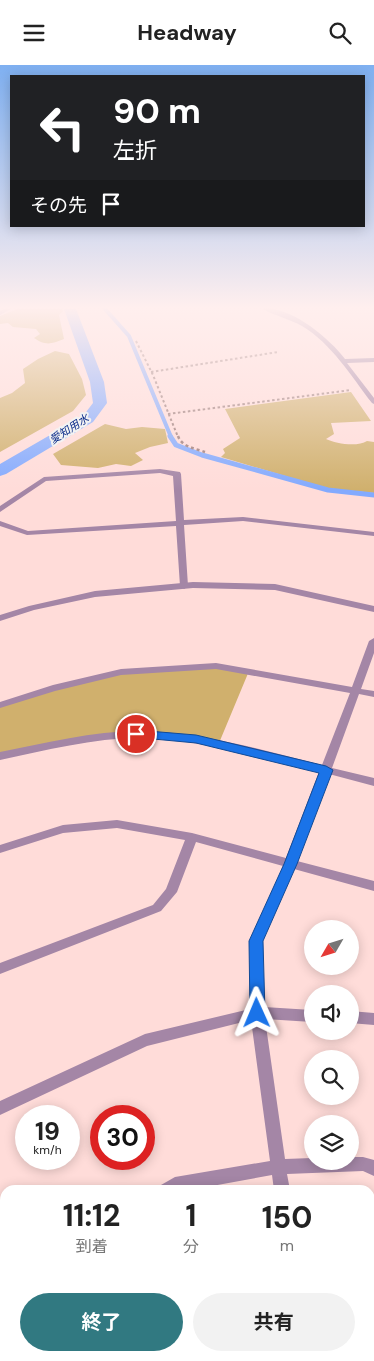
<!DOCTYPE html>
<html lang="ja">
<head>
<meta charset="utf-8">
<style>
  body { margin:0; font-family:"DM Sans","Noto Sans JP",sans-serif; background:#f2f2f2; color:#222; height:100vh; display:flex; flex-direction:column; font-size:19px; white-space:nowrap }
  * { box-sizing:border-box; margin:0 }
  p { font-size:16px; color:#767676 }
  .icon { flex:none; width:28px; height:28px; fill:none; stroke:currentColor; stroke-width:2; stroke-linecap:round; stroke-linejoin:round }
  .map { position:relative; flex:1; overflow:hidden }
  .panel { position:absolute; left:0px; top:1120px; width:375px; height:176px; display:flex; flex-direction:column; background:#fff; border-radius:15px 15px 0 0; box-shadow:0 2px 12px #0003 }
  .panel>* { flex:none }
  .top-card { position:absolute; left:10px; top:10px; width:355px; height:152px; border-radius:0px; box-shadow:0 2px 12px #0003; background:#202124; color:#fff; overflow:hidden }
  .needle { width:32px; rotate:231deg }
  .tools { position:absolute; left:304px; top:855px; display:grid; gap:10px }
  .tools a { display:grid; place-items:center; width:55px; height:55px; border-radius:50%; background:#fff; box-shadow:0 2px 12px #0003; font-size:25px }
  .speed { position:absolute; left:15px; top:1040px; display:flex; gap:10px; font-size:25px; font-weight:700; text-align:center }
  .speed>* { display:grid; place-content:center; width:65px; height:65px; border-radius:50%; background:#fff; box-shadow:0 2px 12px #0003; line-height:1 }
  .speed small { font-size:12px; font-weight:400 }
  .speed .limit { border:8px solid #d22; background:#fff; color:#111 }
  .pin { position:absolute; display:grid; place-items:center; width:42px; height:42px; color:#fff; margin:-21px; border:2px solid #fff; border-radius:50%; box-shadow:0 1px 5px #0007 }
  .me { position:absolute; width:55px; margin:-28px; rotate:359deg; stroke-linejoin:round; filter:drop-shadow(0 0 4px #0008) }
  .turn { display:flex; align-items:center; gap:18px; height:105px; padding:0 20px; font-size:22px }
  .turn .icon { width:65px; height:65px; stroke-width:2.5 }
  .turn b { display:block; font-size:35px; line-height:42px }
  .then { display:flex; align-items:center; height:48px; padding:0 20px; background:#0003; gap:10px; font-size:19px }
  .eta { display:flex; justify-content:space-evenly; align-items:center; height:85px; text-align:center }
  .eta b { font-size:30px; font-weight:700; line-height:35px }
  .button { display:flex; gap:10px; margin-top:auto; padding:10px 20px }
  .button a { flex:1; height:58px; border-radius:30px; background:#317981; color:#fff; font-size:20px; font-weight:700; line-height:58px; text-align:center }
  .button a+a { background:#f2f2f2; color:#222 }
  header { display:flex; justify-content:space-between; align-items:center; height:65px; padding:0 20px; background:#fff; font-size:22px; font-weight:700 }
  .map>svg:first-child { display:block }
  .green { fill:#d0b06d }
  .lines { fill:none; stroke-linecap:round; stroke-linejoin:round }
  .stream-far1 { stroke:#83aafe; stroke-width:4 }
  .stream { stroke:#83aafe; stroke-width:5 }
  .canal { fill:#83aafe; fill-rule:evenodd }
  .path-far1 { stroke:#9c7c79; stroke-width:2; stroke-dasharray:2.5 2.5; stroke-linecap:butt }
  .path { stroke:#9c7c79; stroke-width:2.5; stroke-dasharray:3 3; stroke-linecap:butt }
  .minor { fill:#a486a6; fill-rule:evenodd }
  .tertiary { fill:#a486a6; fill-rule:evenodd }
  .route { fill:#1a73e8; stroke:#114b97 }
  .labels { text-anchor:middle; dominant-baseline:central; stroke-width:4; stroke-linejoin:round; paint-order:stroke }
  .far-water-label { font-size:11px; font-style:italic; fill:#0c2c8a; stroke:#f3f3f3 }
</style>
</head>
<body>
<header><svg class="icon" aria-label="menu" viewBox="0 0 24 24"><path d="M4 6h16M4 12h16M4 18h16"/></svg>Headway<svg class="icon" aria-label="search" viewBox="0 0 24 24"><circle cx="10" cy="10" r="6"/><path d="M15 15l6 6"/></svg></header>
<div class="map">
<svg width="374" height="1296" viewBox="0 0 374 1296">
  <rect width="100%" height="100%" fill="#ffdcd9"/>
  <path class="green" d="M 17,244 L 62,244 L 63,246 L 59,250 L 64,274 C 51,279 46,281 34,273 L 40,269 L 36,264 L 13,262 L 8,258 L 0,259 L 0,251 Z
    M 55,286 L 69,289 L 82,314 L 86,330 L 73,346 L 0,387 L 0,333 L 12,328 L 25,318 L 23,304 L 38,294 Z
    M 351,327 L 371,356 L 331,358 L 334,369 L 326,374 C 336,379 358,382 367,376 L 374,377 L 374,428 L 325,423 L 221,392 L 225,388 L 223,384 L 240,373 L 225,344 Z
    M 105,359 L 126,364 L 142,362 L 165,364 L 168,378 L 150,382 L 135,388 L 143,395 L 131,401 L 116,399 L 98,403 L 61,400 L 53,389 Z
    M 216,601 L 249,606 L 219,678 L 136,669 L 0,691 L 0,640 L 121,607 Z"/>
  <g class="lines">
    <path class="stream-far1" d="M 105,244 L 129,271 L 171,372"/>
    <path class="stream" d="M 170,371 L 176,380 L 202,390 L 328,425 L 374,430"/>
    <path class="canal" d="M 64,244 L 76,244 L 104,317 L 107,338 L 93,357 L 6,409 L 0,411 L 0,399 L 83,351 L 93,338 L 90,317 Z"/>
    <path class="path-far1" d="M 136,276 L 153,310 L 178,372
      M 151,307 L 278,287
      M 168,349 L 351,325"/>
    <path class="path" d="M 178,371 C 182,382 194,383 205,387"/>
    <path class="minor" d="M 4,244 L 11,244 L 0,250 L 0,246 Z
      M 160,404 L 180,407 L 181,409 L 184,455 L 243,452 L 374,467 L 374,471 L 243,456 L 184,460 L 188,521 L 184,524 L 180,521 L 176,461 L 27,470 L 0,461 L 0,456 L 28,466 L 176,456 L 173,411 L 160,408 L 46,416 L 0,447 L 0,441 L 44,412 Z
      M 374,573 L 374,588 L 361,624 L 374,626 L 374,632 L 359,629 L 332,703 L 374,713 L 374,721 L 329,709 L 297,796 L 374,816 L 374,826 L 294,804 L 262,876 L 264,942 L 312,945 L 312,957 L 265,954 L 285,1094 L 312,1093 L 312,1096 L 350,1096 L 350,1092 L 363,1092 L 374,1095 L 374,1111 L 363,1106 L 287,1109 L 290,1125 L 274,1125 L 272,1110 L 190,1125 L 158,1125 L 161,1120 L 175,1112 L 270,1096 L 251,955 L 147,981 L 0,1050 L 0,1036 L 145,969 L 250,944 L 250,876 L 283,801 L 196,777 L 177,827 L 161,846 L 0,909 L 0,898 L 153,840 L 166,824 L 185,775 L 117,763 L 63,768 L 0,788 L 0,780 L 63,760 L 117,755 L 192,768 L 286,793 L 319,707 C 267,694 216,679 162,674 C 108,669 53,684 0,695 L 0,687 C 53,677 107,662 162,667 C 216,671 269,687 322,700 L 350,628 L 216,604 L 121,610 L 55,626 L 0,643 L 0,637 L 53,620 L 121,604 L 216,598 L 352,622 L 369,576 Z
      M 350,946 L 374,948 L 374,960 L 350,958 Z
      M 5,1209 L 5,1226 L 0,1228 L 0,1211 Z
      M 370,1284 L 374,1286 L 374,1296 L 361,1296 L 359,1291 L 370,1291 Z
      M 102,1291 L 119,1291 L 121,1296 L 103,1296 Z"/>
    <path class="tertiary" d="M 263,244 C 291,241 329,273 345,294 L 374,293 L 374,297 L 347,298 L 374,333 L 374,339 L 372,338 C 351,311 332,279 302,261 C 290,254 275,251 263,244 Z
      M 193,517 L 275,519 L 374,541 L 374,547 L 275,525 L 193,523 L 95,532 L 34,545 L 0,556 L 0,550 L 29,541 L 95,526 Z"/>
  </g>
  <linearGradient id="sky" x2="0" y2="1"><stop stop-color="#7fb0f1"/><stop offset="0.57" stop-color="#ffefee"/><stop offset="1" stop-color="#ffefee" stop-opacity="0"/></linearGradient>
  <rect width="374" height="425" fill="url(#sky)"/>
  <path class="route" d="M 136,665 L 196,670 L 326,701 L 333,705 L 297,799 L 263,876 L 265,948 L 263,953 L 257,955 L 252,953 L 250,948 L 249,876 L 284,799 L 319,708 L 196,678 L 132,672 L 130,669 Z"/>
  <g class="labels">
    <g class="far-water-label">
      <text transform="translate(69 364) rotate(-33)">愛知用水</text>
    </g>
  </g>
</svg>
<div class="tools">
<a><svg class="needle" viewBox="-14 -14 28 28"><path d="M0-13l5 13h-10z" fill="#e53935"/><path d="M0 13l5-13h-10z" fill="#767676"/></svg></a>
<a><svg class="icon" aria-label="sound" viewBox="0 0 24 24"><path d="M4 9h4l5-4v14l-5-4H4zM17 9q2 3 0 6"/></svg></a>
<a><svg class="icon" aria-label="search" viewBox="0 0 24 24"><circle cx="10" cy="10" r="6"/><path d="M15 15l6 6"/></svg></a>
<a><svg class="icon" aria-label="layers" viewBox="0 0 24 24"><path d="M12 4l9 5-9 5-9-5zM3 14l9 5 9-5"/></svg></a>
</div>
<div class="speed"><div>19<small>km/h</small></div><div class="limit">30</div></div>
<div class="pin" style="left:136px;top:669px;background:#d93025"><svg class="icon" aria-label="arrive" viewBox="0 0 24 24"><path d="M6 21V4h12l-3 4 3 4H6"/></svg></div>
<svg class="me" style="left:257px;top:948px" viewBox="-20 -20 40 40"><path d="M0-17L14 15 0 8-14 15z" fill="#1a73e8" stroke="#fff" stroke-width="4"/></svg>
<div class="top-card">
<div class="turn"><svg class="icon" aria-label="left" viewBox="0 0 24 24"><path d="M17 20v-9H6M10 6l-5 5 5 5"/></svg><div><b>90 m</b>左折</div></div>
<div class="then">その先<svg class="icon" aria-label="arrive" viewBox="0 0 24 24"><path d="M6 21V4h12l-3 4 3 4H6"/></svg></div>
</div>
<section class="panel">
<div class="eta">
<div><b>11:12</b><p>到着</p></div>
<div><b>1</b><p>分</p></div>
<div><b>150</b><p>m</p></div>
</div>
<div class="button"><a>終了</a><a>共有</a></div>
</section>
</div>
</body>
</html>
